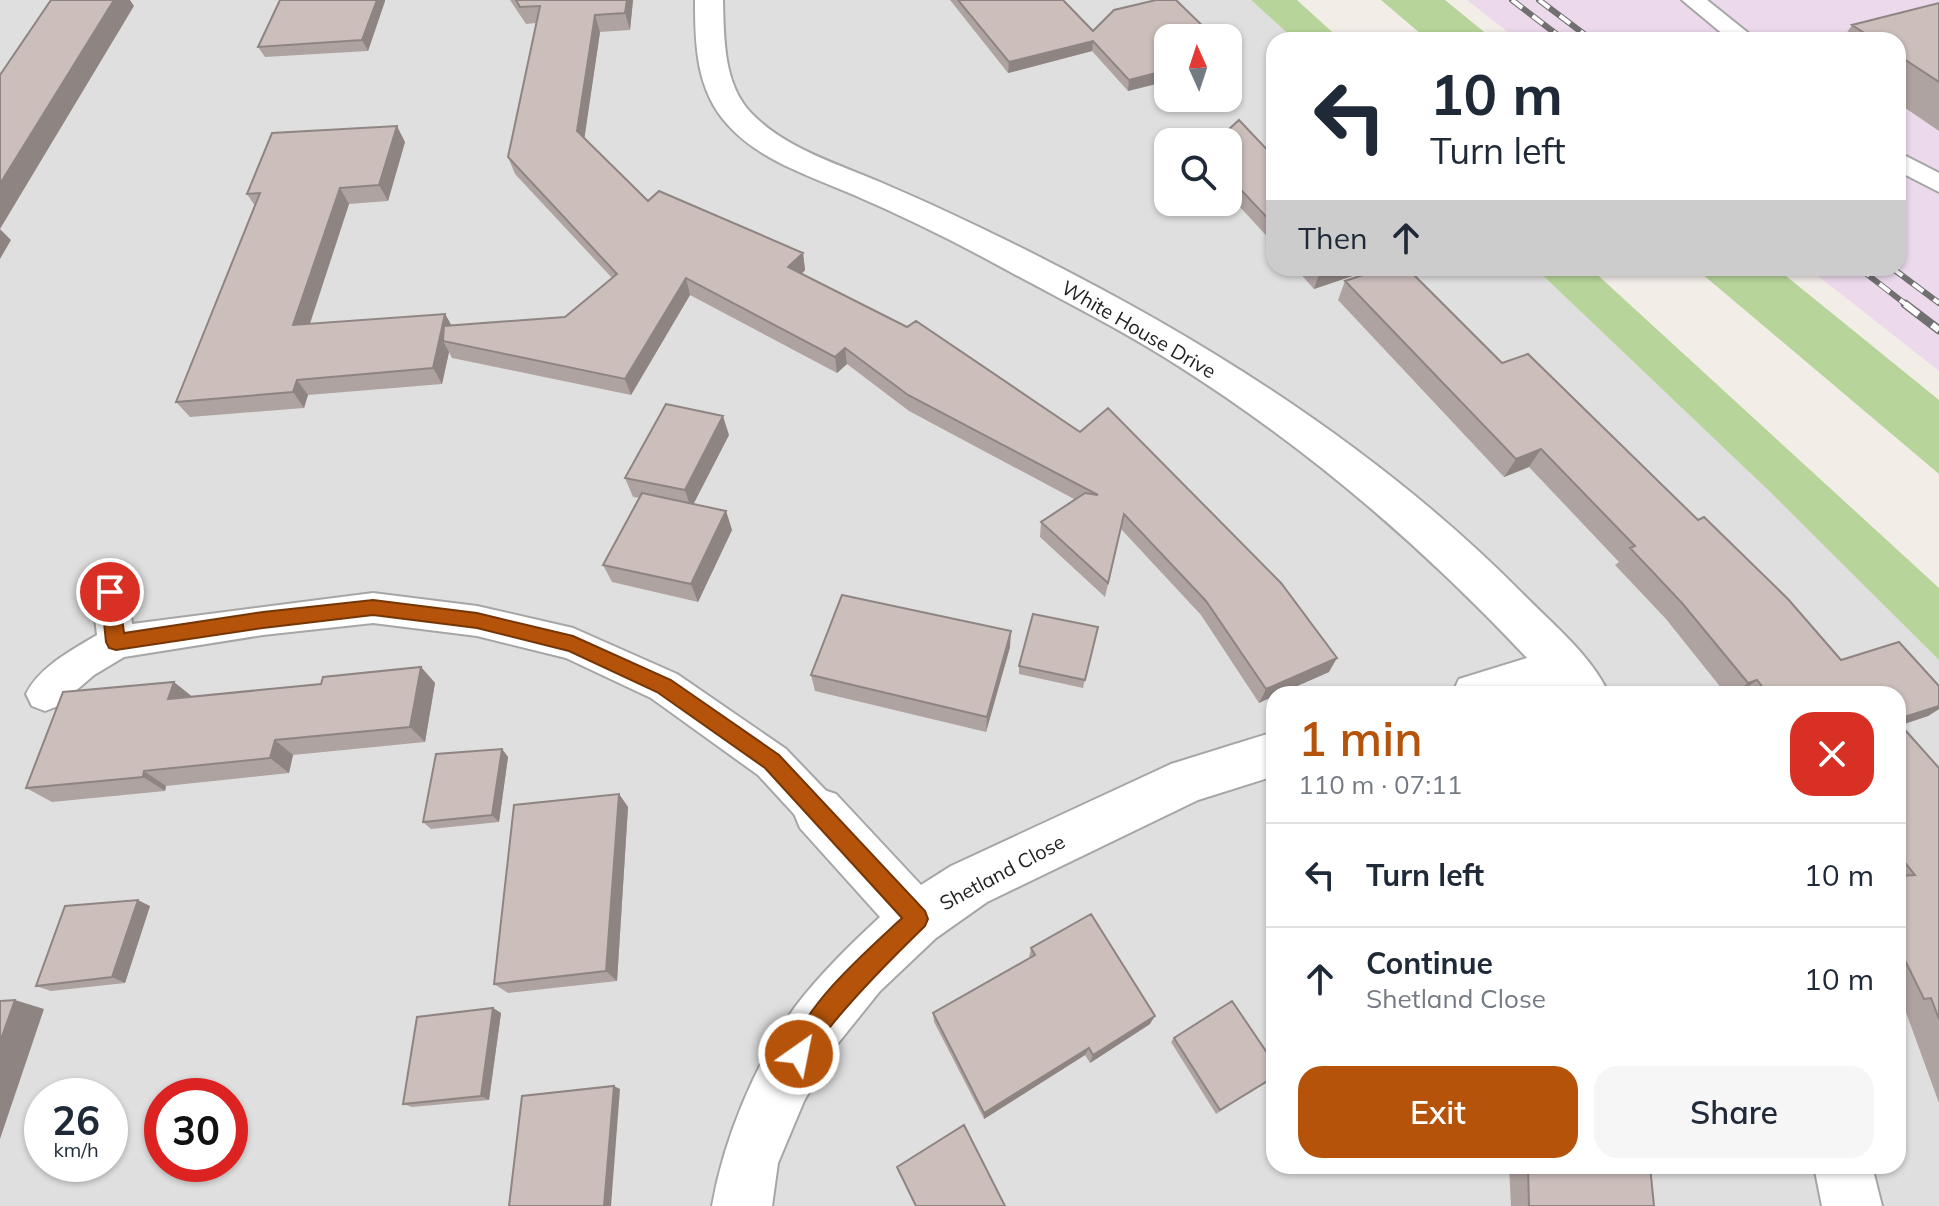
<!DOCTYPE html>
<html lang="en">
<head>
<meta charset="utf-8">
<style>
  body { margin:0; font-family:Mulish,sans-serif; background:#f6f6f7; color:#1f2937; height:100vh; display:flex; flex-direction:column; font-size:30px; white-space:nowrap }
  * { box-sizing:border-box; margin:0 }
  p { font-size:26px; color:#747a83 }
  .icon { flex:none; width:44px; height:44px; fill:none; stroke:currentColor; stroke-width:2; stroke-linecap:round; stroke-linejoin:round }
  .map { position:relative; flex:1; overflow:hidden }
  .drawer { position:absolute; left:1266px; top:686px; width:640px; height:488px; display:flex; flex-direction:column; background:#fff; border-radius:24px; box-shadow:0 2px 6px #0004 }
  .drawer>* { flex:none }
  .banner { position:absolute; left:1266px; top:32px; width:640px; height:244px; border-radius:24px; box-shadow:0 2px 6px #0004; background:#fff; color:#1f2937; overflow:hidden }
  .needle { width:52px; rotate:357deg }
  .buttons { position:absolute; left:1154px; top:24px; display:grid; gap:16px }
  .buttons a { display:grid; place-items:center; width:88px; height:88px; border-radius:16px; background:#fff; box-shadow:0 2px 6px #0004; font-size:40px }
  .speed { position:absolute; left:24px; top:1078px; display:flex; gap:16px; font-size:40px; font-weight:700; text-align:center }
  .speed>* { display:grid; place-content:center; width:104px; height:104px; border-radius:50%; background:#fff; box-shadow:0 2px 6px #0004; line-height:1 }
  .speed small { font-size:20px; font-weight:400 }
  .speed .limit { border:12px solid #d22; background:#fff; color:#111 }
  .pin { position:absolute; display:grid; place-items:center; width:68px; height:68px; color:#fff; margin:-34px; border:4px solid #fff; border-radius:50%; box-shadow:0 2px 8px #0007 }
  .me { position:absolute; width:88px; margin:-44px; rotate:33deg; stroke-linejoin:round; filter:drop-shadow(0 0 6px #0008) }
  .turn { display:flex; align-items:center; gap:28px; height:168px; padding:0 32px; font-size:36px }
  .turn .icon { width:104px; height:104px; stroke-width:2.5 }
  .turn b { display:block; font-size:56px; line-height:68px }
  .then { display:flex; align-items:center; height:76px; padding:0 32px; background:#0003; gap:16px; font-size:30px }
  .round { display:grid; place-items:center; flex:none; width:84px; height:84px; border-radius:24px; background:#f6f6f7 }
  .head { display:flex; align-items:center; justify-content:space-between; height:136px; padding:0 32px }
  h1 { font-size:48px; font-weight:600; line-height:60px; color:#b45309 }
  .primary-button { display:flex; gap:16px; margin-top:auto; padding:16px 32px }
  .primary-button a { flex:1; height:92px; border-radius:24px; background:#b45309; color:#fff; font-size:32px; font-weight:600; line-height:92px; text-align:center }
  .primary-button a+a { background:#f6f6f7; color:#1f2937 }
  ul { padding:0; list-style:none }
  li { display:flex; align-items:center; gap:24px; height:104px; padding:0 32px; border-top:2px solid #e0e1e3 }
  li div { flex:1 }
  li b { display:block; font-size:30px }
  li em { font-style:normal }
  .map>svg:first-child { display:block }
  .residential { fill:#e0dfdf; fill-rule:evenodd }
  .industrial { fill:#ecdaec }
  .forest { fill:#b7d59a }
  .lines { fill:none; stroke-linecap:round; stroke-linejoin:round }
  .lane-casing { stroke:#a6a6a6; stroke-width:4 }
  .street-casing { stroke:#a6a6a6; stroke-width:4 }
  .lane { fill:#fff; fill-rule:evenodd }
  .street { fill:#fff; fill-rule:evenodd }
  .rail-far1-casing { stroke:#707070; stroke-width:6 }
  .rail-casing { stroke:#707070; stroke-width:9 }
  .rail-far1 { stroke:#fff; stroke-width:4; stroke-dasharray:13; stroke-linecap:butt }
  .rail { stroke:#fff; stroke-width:6; stroke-dasharray:17; stroke-linecap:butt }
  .wall { fill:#afa3a1 }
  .shaded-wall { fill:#8e8583 }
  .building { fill:#cbbebb; stroke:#8e8583; stroke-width:2 }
  .route { fill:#b45309; stroke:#753606; stroke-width:2 }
  .labels { text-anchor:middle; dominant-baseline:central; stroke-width:6; stroke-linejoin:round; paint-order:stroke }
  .street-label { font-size:20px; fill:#222; stroke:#fff }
</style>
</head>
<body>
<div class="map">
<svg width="1939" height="1206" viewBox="0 0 1939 1206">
  <rect width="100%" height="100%" fill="#f3ede8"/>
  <path class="residential" d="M 0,0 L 1251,0 L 1295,40 L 1274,40 L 1274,268 L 1535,268 L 1768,490 L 1939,660 L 1939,1206 L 0,1206 ZM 1168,38 L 1228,38 L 1228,98 L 1168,98 ZM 1168,142 L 1228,142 L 1228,202 L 1168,202 ZM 1274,694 L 1898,694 L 1898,1166 L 1274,1166 ZM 42,1096 L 110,1096 L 110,1164 L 42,1164 ZM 162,1096 L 230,1096 L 230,1164 L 162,1164 Z"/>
  <path class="industrial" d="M 1467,0 L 1939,0 L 1939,371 L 1808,268 L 1898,268 L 1898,40 L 1518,40 Z"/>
  <path class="forest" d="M 1251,0 L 1297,0 L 1341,40 L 1295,40 Z
    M 1381,0 L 1445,0 L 1494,40 L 1428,40 Z
    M 1535,268 L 1590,268 L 1939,588 L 1939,660 L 1768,490 Z
    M 1695,268 L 1776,268 L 1939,400 L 1939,474 Z"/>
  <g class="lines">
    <g class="lane-casing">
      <path id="lane" d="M 1682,0 L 1707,0 L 1757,40 L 1730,40 Z
        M 1898,152 L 1939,173 L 1939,192 L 1898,171 Z
        M 110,577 L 123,581 L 128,592 L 132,624 L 373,593 L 477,606 L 573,628 L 677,674 L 786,749 L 832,797 L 838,811 L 832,825 L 818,830 L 804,825 L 758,775 L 651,698 L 566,658 L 477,636 L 373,623 L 263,635 L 124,657 L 94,675 L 58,706 L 45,711 L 32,706 L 26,694 C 39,667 72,650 97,635 L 92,592 L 97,581 Z"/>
    </g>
    <g class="street-casing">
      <path id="street" d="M 695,0 L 723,0 C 724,38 723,85 752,114 C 787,149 836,163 880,182 C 913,196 946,211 979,227 C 1179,323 1371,439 1527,598 C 1556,627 1592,657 1609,694 L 1557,694 L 1554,690 L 1541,694 L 1452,694 L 1459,679 L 1527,658 C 1423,547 1309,449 1180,367 C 1119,328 1054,296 990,261 C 946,237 900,215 854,195 C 811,176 760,161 728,125 C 696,90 695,45 695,0 Z
        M 1274,732 L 1274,776 L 1198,800 L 987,902 L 936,938 L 880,991 L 835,1047 L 804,1101 L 778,1163 L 772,1206 L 712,1206 C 724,1138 755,1064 795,1007 C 820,974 850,945 880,917 L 800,828 L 793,811 L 800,794 L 818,788 L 836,794 L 921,885 L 951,866 L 1171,764 Z
        M 1814,1166 L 1872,1166 L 1882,1206 L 1822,1206 Z"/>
    </g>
    <use href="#lane" class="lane"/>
    <use href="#street" class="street"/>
    <g class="rail-far1-casing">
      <path id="rail-far1" d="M 1512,0 L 1564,40
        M 1539,0 L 1592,40
        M 1859,268 L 1908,306
        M 1892,268 L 1939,303"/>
    </g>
    <g class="rail-casing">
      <path id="rail" d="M 1905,304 L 1939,330"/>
    </g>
    <use href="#rail-far1" class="rail-far1"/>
    <use href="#rail" class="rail"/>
  </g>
  <path class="wall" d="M 510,0 L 633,0 L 630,30 L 600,32 L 584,138 L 648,201 L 803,253 L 805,270 L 802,274 L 907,327 L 1329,672 L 1279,694 L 1274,694 L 1259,703 L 1201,615 L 1121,529 L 1105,597 L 1040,537 L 1041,522 L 1074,499 L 909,411 L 847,364 L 837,373 L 690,295 L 631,395 L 452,358 L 449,352 L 442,384 L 308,395 L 304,408 L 190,417 L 176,402 L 255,206 L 247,194 L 405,142 L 388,201 L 349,204 L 310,324 L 445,314 L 452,326 L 565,317 L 612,278 L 515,174 L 508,157 L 536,23 L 526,24 Z
    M 950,0 L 1063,0 L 1093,31 L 1168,38 L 1168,81 L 1128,91 L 1092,51 L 1008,73 Z
    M 385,1 L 368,51 L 265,57 L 258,47 Z
    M 1939,3 L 1939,131 L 1898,103 L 1898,40 L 1842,40 L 1852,25 Z
    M 1228,142 L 1274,157 L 1274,244 L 1228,194 Z
    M 1295,268 L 1368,268 L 1367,271 L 1314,289 Z
    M 1345,281 L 1502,363 L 1841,660 L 1939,706 L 1939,709 L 1928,716 L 1901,725 L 1939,768 L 1939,1103 L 1904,1007 L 1898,1007 L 1898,694 L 1726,694 L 1666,619 L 1615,565 L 1619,562 L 1529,467 L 1504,477 L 1338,300 Z
    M 729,435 L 693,504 L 726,511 L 732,530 L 698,602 L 612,582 L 603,565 L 640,498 L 633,497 L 625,478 Z
    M 1098,627 L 1083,688 L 1019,674 L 1019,666 Z
    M 1010,647 L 986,732 L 815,691 L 811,675 Z
    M 421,667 L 435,683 L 425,742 L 293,755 L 289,773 L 166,786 L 165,791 L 52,802 L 26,788 L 193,697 L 321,684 Z
    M 502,749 L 508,757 L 499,822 L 431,829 L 423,822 Z
    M 619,794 L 628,807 L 617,981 L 508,993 L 494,984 Z
    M 150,906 L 125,983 L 51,991 L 36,986 Z
    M 1031,948 L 1150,1024 L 1090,1063 L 1085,1055 L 984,1119 L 934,1022 L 933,1013 L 1029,958 Z
    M 493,1008 L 501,1013 L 489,1100 L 412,1107 L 403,1104 Z
    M 1174,1038 L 1274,1077 L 1216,1114 L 1171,1042 Z
    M 1509,1166 L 1650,1166 L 1654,1206 L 1511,1206 Z"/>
  <path class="shaded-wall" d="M 114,0 L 130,0 L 134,6 L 0,229 L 11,240 L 0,259 L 0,184 Z
    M 377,0 L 385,0 L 385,1 L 368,51 L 362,40 Z
    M 627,0 L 633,0 L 630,30 L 625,13 Z
    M 595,15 L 600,32 L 583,148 L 577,131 Z
    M 1093,41 L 1092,51 L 1008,73 L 1009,62 Z
    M 1231,54 L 1229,65 L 1228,65 L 1228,55 Z
    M 1168,70 L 1168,81 L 1128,91 L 1129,80 Z
    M 397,126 L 405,142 L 388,201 L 379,185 Z
    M 340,188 L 349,204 L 304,341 L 293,325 Z
    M 803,253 L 805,270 L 791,284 L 788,267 Z
    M 1339,268 L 1368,268 L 1367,271 L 1314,289 L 1319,274 Z
    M 686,278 L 690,295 L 631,395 L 625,379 Z
    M 445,314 L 454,330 L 443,341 L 449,352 L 442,384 L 433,368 Z
    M 845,348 L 847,364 L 837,373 L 835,357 Z
    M 297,380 L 308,395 L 304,408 L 293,392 Z
    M 723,416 L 729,435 L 691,509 L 685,490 Z
    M 1541,449 L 1529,467 L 1504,477 L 1516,459 Z
    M 726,511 L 732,530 L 698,602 L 691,584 Z
    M 1011,631 L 1010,647 L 986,732 L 987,717 Z
    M 1337,658 L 1329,672 L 1279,694 L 1274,694 L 1274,696 L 1259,703 L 1266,689 Z
    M 421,667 L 435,683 L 425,742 L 410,727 Z
    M 1757,680 L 1739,694 L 1734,694 L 1748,683 Z
    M 174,682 L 194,698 L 168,699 Z
    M 1939,706 L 1939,709 L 1928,716 L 1898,726 L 1898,719 Z
    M 275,740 L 293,755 L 289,773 L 270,758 Z
    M 502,749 L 508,757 L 499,822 L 492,815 Z
    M 144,771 L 166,786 L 165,791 L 143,777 Z
    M 619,794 L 628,807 L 617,981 L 606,971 Z
    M 138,900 L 150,906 L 125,983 L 112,977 Z
    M 15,1000 L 44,1009 L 0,1139 L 0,1042 Z
    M 493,1008 L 501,1013 L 489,1100 L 481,1096 Z
    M 1155,1016 L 1150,1024 L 1090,1063 L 1093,1055 Z
    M 1089,1048 L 1085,1055 L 984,1119 L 984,1113 Z
    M 614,1086 L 620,1089 L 611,1206 L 604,1206 Z"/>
  <path class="building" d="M 51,0 L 114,0 L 0,184 L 0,75 Z
    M 280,0 L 377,0 L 362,40 L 258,47 Z
    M 516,0 L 627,0 L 625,13 L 595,15 L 577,131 L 648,201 L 659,191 L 803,253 L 788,267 L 907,327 L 916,321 L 1080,432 L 1108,408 L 1281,583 L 1337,658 L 1266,689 L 1206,601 L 1124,514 L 1108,583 L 1041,522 L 1085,493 L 1098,495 L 908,395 L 845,348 L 835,357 L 686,278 L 625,379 L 443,341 L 444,326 L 565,317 L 617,274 L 508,157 L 540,6 L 520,7 Z
    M 958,0 L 1063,0 L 1093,31 L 1114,10 L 1156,0 L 1176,0 L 1215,38 L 1168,38 L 1168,70 L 1129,80 L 1093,41 L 1009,62 Z
    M 1939,3 L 1939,82 L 1898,55 L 1898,40 L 1875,40 L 1852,25 Z
    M 1239,120 L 1274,157 L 1274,225 L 1228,176 L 1228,142 L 1215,142 Z
    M 397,126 L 379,185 L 340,188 L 293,325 L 445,314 L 433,368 L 297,380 L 293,392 L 176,402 L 260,193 L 247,194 L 272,133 Z
    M 1313,268 L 1339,268 L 1319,274 Z
    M 1384,268 L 1407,268 L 1502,363 L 1528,354 L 1698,520 L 1704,517 L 1788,599 L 1841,660 L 1899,642 L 1939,686 L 1939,706 L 1898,719 L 1898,694 L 1768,694 L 1757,680 L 1748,683 L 1682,603 L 1630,548 L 1635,546 L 1541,449 L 1516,459 L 1345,281 Z
    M 666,404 L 723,416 L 685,490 L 625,478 Z
    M 642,493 L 726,511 L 691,584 L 603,565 Z
    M 842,595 L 1011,631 L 987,717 L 811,675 Z
    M 1033,614 L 1098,627 L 1085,680 L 1019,666 Z
    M 421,667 L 410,727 L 275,740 L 270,758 L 144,771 L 143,777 L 26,788 L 63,692 L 174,682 L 168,699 L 321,684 L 323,677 Z
    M 1898,722 L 1939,768 L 1939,1019 L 1931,998 L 1924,999 L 1898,946 L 1898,876 L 1915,875 L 1898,854 Z
    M 502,749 L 492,815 L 423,822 L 436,754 Z
    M 619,794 L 606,971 L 494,984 L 514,805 Z
    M 138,900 L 112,977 L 36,986 L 65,906 Z
    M 1091,914 L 1155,1016 L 1093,1055 L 1089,1048 L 984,1113 L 933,1013 L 1035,955 L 1031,948 Z
    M 15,1000 L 0,1042 L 0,1001 Z
    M 1232,1001 L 1274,1063 L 1274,1077 L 1220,1110 L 1174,1038 Z
    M 493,1008 L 481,1096 L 403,1104 L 417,1017 Z
    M 614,1086 L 604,1206 L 509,1206 L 522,1096 Z
    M 964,1125 L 1005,1206 L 916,1206 L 897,1167 Z
    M 1528,1166 L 1650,1166 L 1654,1206 L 1529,1206 Z"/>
  <path class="route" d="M 110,584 L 119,592 L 124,633 L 263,612 L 373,600 L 477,613 L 573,636 L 671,680 L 779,755 L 925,911 L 928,919 L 925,926 C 891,959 859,991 830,1027 C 820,1040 814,1060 799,1066 L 791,1063 L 787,1054 C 810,1000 860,957 902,918 L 765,768 L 657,692 L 569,651 L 477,628 L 373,615 L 263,628 L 116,650 L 109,648 L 106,642 L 101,592 Z"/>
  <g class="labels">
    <g class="street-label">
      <text transform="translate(1139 329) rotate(30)">White House Drive</text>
      <text transform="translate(1002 872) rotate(-28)">Shetland Close</text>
    </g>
  </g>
</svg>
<div class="buttons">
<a><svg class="needle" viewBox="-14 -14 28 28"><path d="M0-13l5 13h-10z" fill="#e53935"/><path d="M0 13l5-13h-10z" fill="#747a83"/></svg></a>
<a><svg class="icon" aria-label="search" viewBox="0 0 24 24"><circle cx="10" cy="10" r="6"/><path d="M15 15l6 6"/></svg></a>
</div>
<div class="speed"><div>26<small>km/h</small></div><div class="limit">30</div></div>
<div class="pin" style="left:110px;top:592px;background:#d93025"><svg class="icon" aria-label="arrive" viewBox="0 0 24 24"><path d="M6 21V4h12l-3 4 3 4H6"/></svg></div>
<svg class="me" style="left:799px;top:1054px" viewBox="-20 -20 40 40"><circle r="17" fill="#b45309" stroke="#fff" stroke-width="3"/><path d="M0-11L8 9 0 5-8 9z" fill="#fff"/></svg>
<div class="banner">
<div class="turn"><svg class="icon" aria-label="left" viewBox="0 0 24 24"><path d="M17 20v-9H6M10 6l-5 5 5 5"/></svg><div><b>10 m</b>Turn left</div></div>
<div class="then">Then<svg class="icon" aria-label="ahead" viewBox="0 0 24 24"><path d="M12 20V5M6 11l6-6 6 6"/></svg></div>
</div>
<section class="drawer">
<div class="head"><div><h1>1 min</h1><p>110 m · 07:11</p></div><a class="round" style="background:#d93025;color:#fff"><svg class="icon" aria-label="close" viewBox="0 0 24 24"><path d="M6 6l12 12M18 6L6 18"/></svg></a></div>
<ul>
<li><svg class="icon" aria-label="left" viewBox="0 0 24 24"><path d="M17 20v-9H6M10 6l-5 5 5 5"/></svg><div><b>Turn left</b></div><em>10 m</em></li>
<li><svg class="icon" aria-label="ahead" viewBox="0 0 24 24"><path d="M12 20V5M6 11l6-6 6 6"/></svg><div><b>Continue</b><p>Shetland Close</p></div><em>10 m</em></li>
</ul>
<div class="primary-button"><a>Exit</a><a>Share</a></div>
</section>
</div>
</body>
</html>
